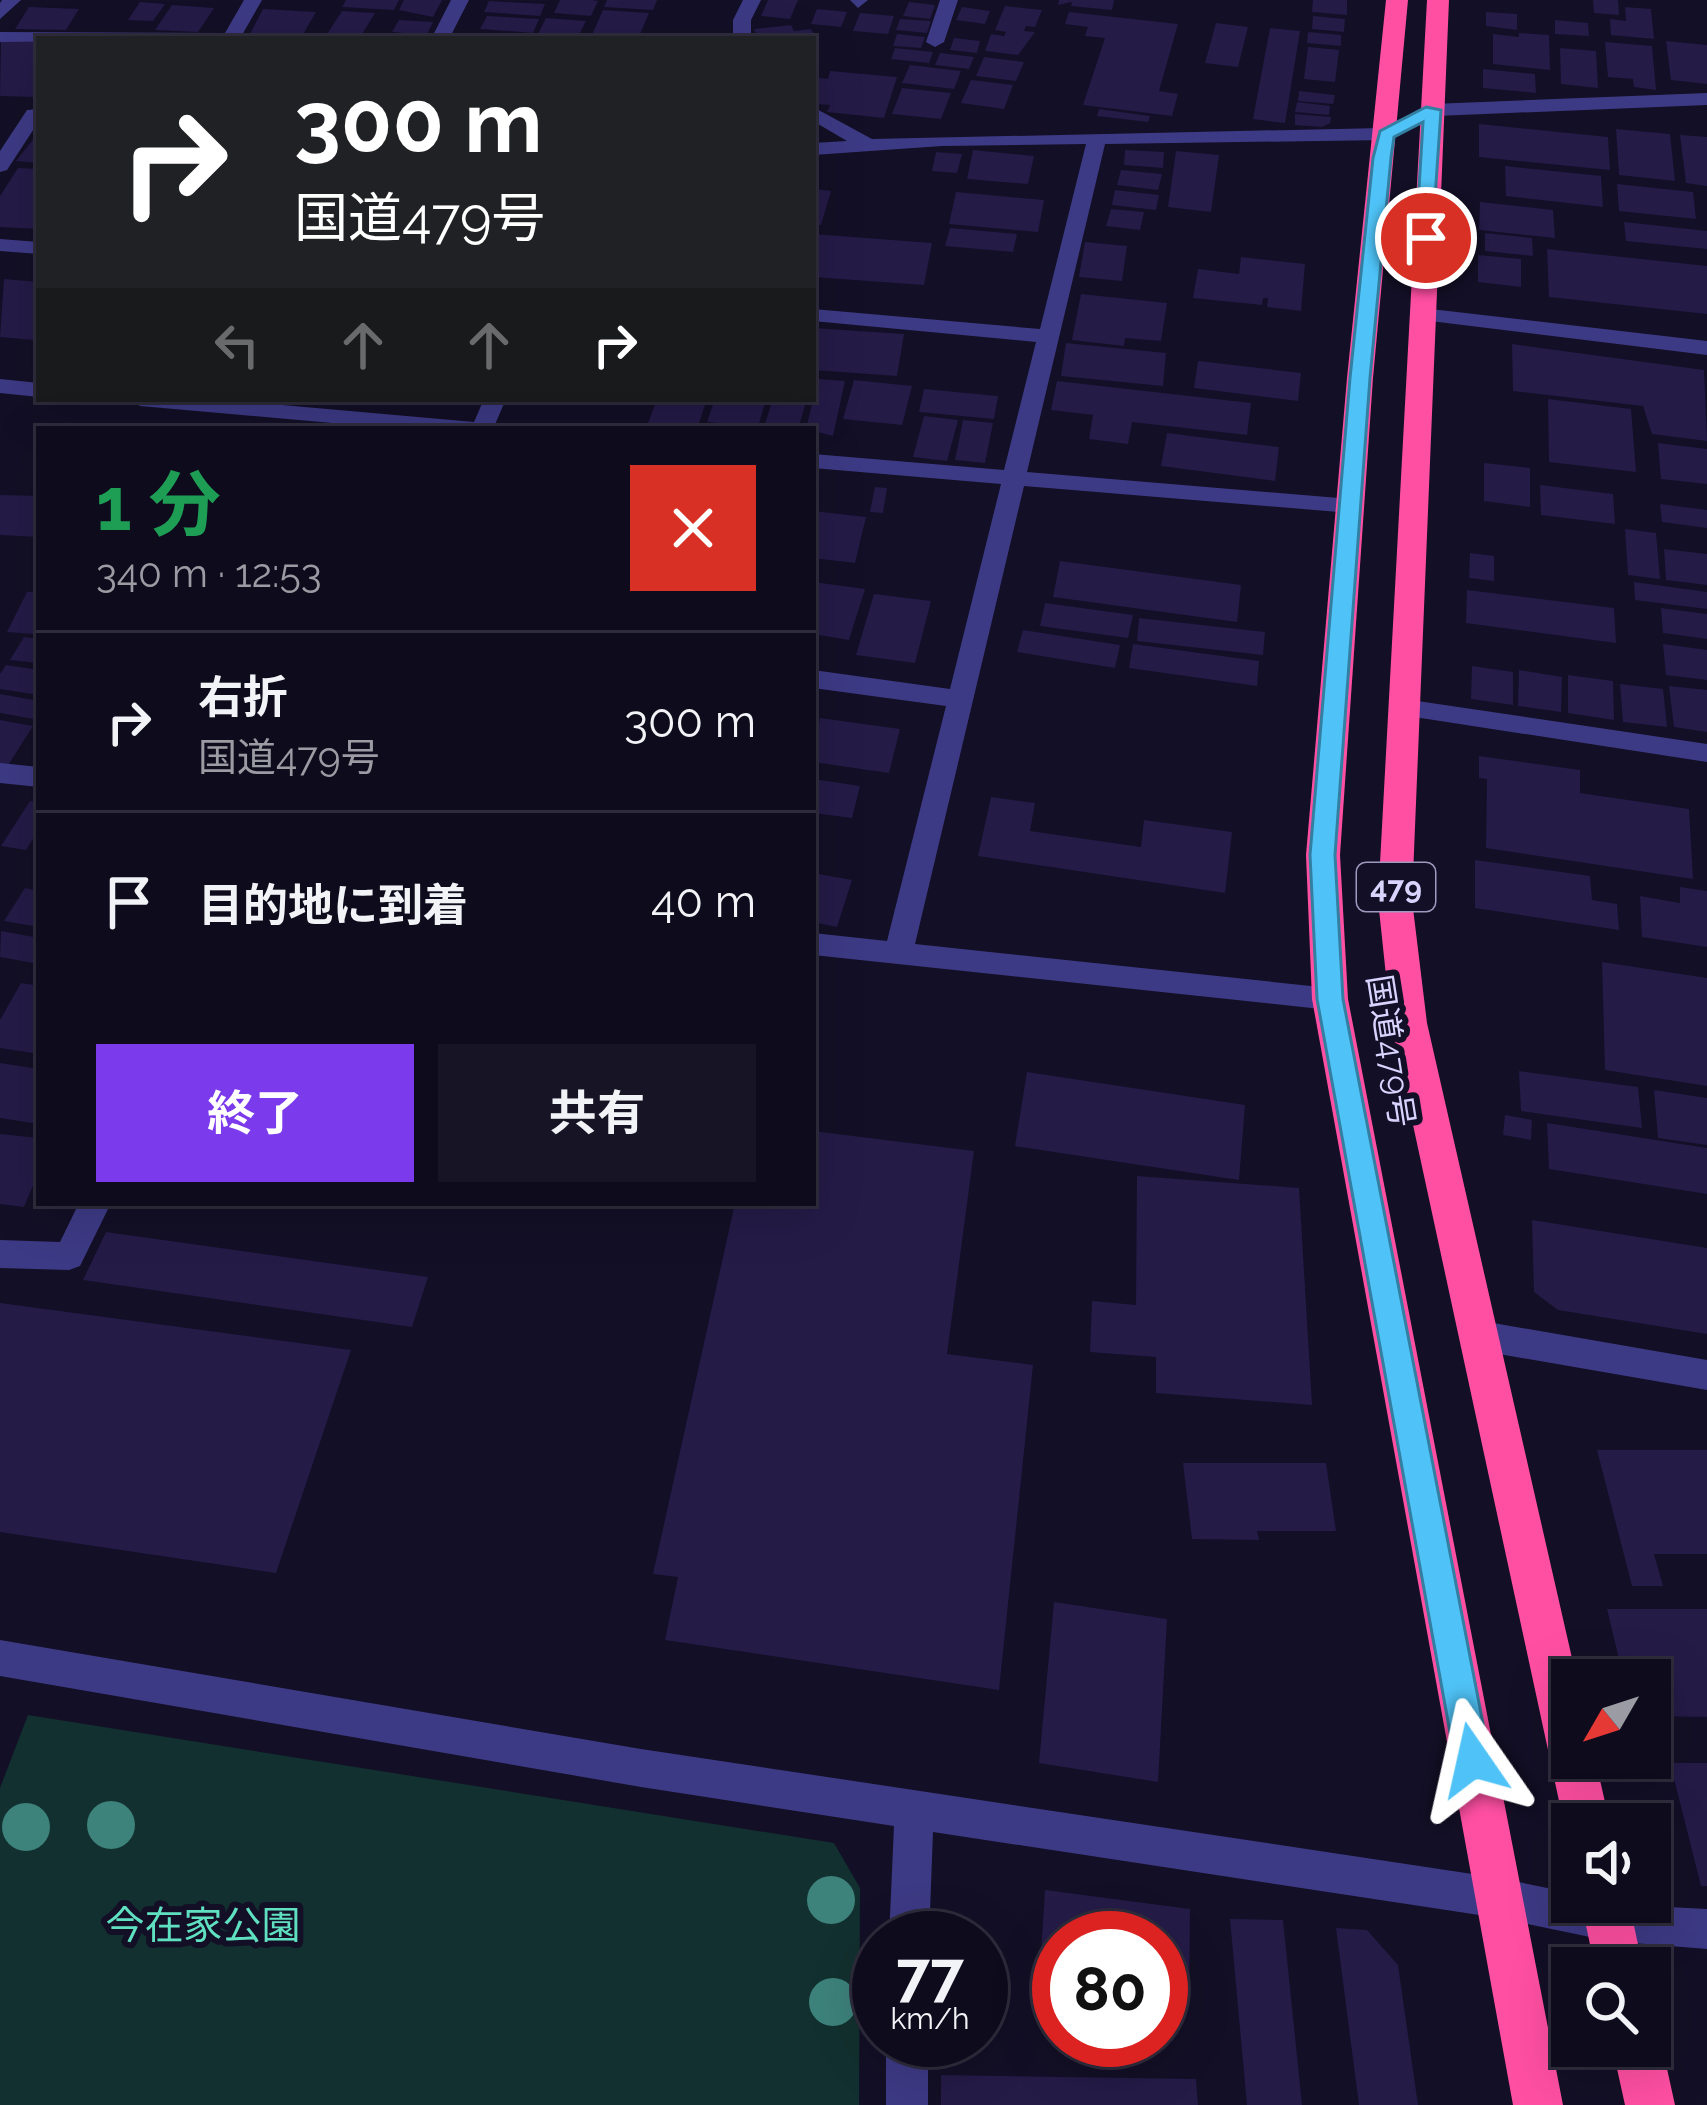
<!DOCTYPE html>
<html lang="ja">
<head>
<meta charset="utf-8">
<style>
  body { margin:0; font-family:Raleway,"Noto Sans JP",sans-serif; background:#171425; color:#f1f3f6; height:100vh; display:flex; flex-direction:column; font-size:45px; white-space:nowrap }
  * { box-sizing:border-box; margin:0 }
  p { font-size:39px; color:#9b9ba3 }
  .icon { flex:none; width:66px; height:66px; fill:none; stroke:currentColor; stroke-width:2; stroke-linecap:round; stroke-linejoin:round }
  .map { position:relative; flex:1; overflow:hidden }
  .panel { position:absolute; left:36px; top:426px; width:780px; height:780px; display:flex; flex-direction:column; background:#0e0b1c; border-radius:0px; box-shadow:0 12px 48px #0002,0 0 0 3px #2e2b3b }
  .panel>* { flex:none }
  .banner { position:absolute; left:36px; top:36px; width:780px; height:366px; border-radius:0px; box-shadow:0 12px 48px #0002,0 0 0 3px #2e2b3b; background:#202124; color:#fff; overflow:hidden }
  .needle { width:78px; rotate:231deg }
  .fabs { position:absolute; left:1551px; top:1659px; display:grid; gap:24px }
  .fabs a { display:grid; place-items:center; width:120px; height:120px; border-radius:0px; background:#0e0b1c; box-shadow:0 12px 48px #0002,0 0 0 3px #2e2b3b; font-size:60px }
  .speed { position:absolute; left:852px; top:1911px; display:flex; gap:24px; font-size:60px; font-weight:700; text-align:center }
  .speed>* { display:grid; place-content:center; width:156px; height:156px; border-radius:50%; background:#0e0b1c; box-shadow:0 12px 48px #0002,0 0 0 3px #2e2b3b; line-height:1 }
  .speed small { font-size:30px; font-weight:400 }
  .speed .limit { border:18px solid #d22; background:#fff; color:#111 }
  .pin { position:absolute; display:grid; place-items:center; width:102px; height:102px; color:#fff; margin:-51px; border:6px solid #fff; border-radius:50%; box-shadow:0 3px 12px #0007 }
  .me { position:absolute; width:132px; margin:-66px; rotate:349deg; stroke-linejoin:round; filter:drop-shadow(0 0 9px #0008) }
  .turn { display:flex; align-items:center; gap:42px; height:252px; padding:0 60px; font-size:54px }
  .turn .icon { width:156px; height:156px; stroke-width:2.5 }
  .turn b { display:block; font-size:84px; line-height:102px }
  .lanes { display:flex; align-items:center; height:114px; padding:0 60px; background:#0003; justify-content:center; gap:60px; direction:ltr }
  .lanes .off { opacity:.35 }
  .round { display:grid; place-items:center; flex:none; width:126px; height:126px; border-radius:0px; background:#171425 }
  .head { display:flex; align-items:center; justify-content:space-between; height:204px; padding:0 60px }
  h1 { font-size:72px; font-weight:700; line-height:90px; color:#1e9e55 }
  .button { display:flex; gap:24px; margin-top:auto; padding:24px 60px }
  .button a { flex:1; height:138px; border-radius:0px; background:#7c3aed; color:#fff; font-size:48px; font-weight:700; line-height:138px; text-align:center }
  .button a+a { background:#171425; color:#f1f3f6 }
  ul { padding:0; list-style:none }
  li { display:flex; align-items:center; gap:36px; height:180px; padding:0 60px; border-top:3px solid #2e2b3b }
  li div { flex:1 }
  li b { display:block; font-size:45px }
  li em { font-style:normal }
  .map>svg:first-child { display:block }
  .green { fill:#12302f }
  .building { fill:#241b47 }
  .lines { fill:none; stroke-linecap:round; stroke-linejoin:round }
  .minor { fill:#3d3a85; fill-rule:evenodd }
  .highway { fill:#ff4fa3; fill-rule:evenodd }
  .tree { fill:#3d827b }
  .route { fill:#4fc3f7; stroke:#337fa1; stroke-width:3 }
  .labels { text-anchor:middle; dominant-baseline:central; stroke-width:12; stroke-linejoin:round; paint-order:stroke }
  .shield { fill:#130f26; stroke:#9e99be; stroke-width:3 }
  .shield-label { font-size:30px; font-weight:bold; fill:#d9d4ff }
  .street-label { font-size:33px; fill:#d9d4ff; stroke:#130f26 }
  .near-park-label { font-size:39px; fill:#5fe0c0; stroke:#130f26 }
</style>
</head>
<body>
<div class="map">
<svg width="1707" height="2105" viewBox="0 0 1707 2105">
  <rect width="100%" height="100%" fill="#130f26"/>
  <path class="green" d="M 28,1715 L 834,1843 L 860,1888 L 859,2105 L 0,2105 L 0,1788 Z"/>
  <path class="building" d="M 346,0 L 399,0 L 394,10 L 342,7 Z
    M 404,0 L 442,0 L 433,17 L 399,10 Z
    M 560,0 L 590,0 L 598,1 L 591,16 L 554,13 Z
    M 607,0 L 657,0 L 653,10 L 604,7 Z
    M 768,0 L 798,0 L 790,19 L 761,16 Z
    M 1059,0 L 1114,0 L 1112,10 L 1071,6 L 1072,2 L 1058,5 Z
    M 1313,0 L 1347,0 L 1347,15 L 1312,12 Z
    M 1593,0 L 1618,0 L 1619,15 L 1594,13 Z
    M 489,1 L 545,4 L 540,16 L 484,12 Z
    M 140,2 L 165,4 L 153,21 L 128,20 Z
    M 909,2 L 935,5 L 930,19 L 903,16 Z
    M 172,5 L 214,8 L 198,32 L 155,30 Z
    M 1005,6 L 1042,10 L 1035,27 L 1026,26 L 1024,31 L 1035,32 L 1018,55 L 985,51 L 991,34 L 1004,36 L 1006,32 L 995,30 Z
    M 29,7 L 79,9 L 66,30 L 15,29 Z
    M 962,7 L 990,11 L 985,24 L 956,20 Z
    M 1625,7 L 1651,9 L 1654,39 L 1611,35 L 1610,19 L 1626,21 Z
    M 263,9 L 316,12 L 302,36 L 250,34 Z
    M 817,9 L 847,12 L 841,27 L 811,24 Z
    M 603,10 L 649,13 L 638,39 L 590,39 Z
    M 342,11 L 375,13 L 359,39 L 324,39 Z
    M 1069,12 L 1178,24 L 1159,91 L 1178,94 L 1172,116 L 1083,105 L 1105,38 L 1085,36 L 1088,27 L 1065,24 Z
    M 1486,12 L 1517,14 L 1517,30 L 1486,26 Z
    M 860,13 L 894,16 L 888,34 L 853,31 Z
    M 487,16 L 539,19 L 533,33 L 480,29 Z
    M 1313,16 L 1345,19 L 1344,32 L 1312,29 Z
    M 546,18 L 586,21 L 578,37 L 538,34 Z
    M 900,19 L 931,21 L 927,33 L 896,30 Z
    M 399,20 L 433,22 L 427,35 L 392,32 Z
    M 1555,20 L 1588,23 L 1589,36 L 1555,34 Z
    M 1216,23 L 1248,27 L 1238,67 L 1205,63 Z
    M 791,25 L 794,31 L 811,29 L 816,39 L 759,39 L 754,29 Z
    M 1270,28 L 1300,31 L 1285,123 L 1253,119 Z
    M 1308,32 L 1341,35 L 1341,46 L 1307,43 Z
    M 1519,33 L 1549,35 L 1550,70 L 1493,64 L 1493,34 L 1519,37 Z
    M 897,34 L 925,37 L 921,48 L 893,46 Z
    M 954,38 L 980,41 L 977,53 L 950,50 Z
    M 1,41 L 39,41 L 39,97 L 0,96 Z
    M 1666,41 L 1707,45 L 1707,84 L 1671,80 Z
    M 1605,42 L 1652,46 L 1656,90 L 1634,87 L 1633,79 L 1608,77 Z
    M 1308,47 L 1339,50 L 1335,82 L 1304,79 Z
    M 895,48 L 933,52 L 929,63 L 891,59 Z
    M 1560,48 L 1596,51 L 1598,88 L 1561,84 Z
    M 940,53 L 974,57 L 969,69 L 935,65 Z
    M 984,57 L 1024,62 L 1016,81 L 976,76 Z
    M 910,65 L 961,71 L 954,89 L 902,83 Z
    M 1483,69 L 1535,74 L 1536,93 L 1483,88 Z
    M 830,71 L 897,77 L 884,118 L 827,112 L 830,105 L 816,104 L 819,96 L 813,96 L 813,77 L 828,79 Z
    M 971,80 L 1013,85 L 1004,109 L 961,103 Z
    M 902,88 L 951,93 L 941,119 L 892,114 Z
    M 1299,91 L 1335,95 L 1333,104 L 1298,101 Z
    M 1297,102 L 1330,106 L 1329,115 L 1295,112 Z
    M 1099,109 L 1150,116 L 1148,122 L 1097,116 Z
    M 1295,114 L 1331,117 L 1330,123 L 1322,127 L 1295,125 Z
    M 1479,124 L 1608,137 L 1610,170 L 1479,157 Z
    M 1616,129 L 1670,134 L 1675,181 L 1619,175 Z
    M 39,132 L 39,163 L 16,161 Z
    M 1680,135 L 1707,137 L 1707,186 L 1686,183 Z
    M 973,150 L 1034,156 L 1028,184 L 967,179 Z
    M 1125,150 L 1164,152 L 1163,168 L 1124,165 Z
    M 1176,151 L 1219,155 L 1211,212 L 1168,207 Z
    M 936,152 L 962,154 L 957,173 L 932,171 Z
    M 1505,166 L 1601,176 L 1603,207 L 1506,196 Z
    M 18,168 L 39,169 L 39,229 L 0,227 L 0,196 Z
    M 1121,170 L 1162,174 L 1158,190 L 1117,185 Z
    M 1617,184 L 1693,192 L 1696,219 L 1619,211 Z
    M 813,189 L 831,191 L 821,225 L 813,225 Z
    M 1115,190 L 1159,195 L 1156,210 L 1112,205 Z
    M 956,192 L 1044,200 L 1038,232 L 949,224 Z
    M 1480,202 L 1553,210 L 1555,238 L 1479,230 Z
    M 1111,209 L 1144,212 L 1140,230 L 1106,226 Z
    M 1624,222 L 1707,231 L 1707,249 L 1626,241 Z
    M 950,228 L 1017,234 L 1013,252 L 945,246 Z
    M 1485,233 L 1532,238 L 1533,256 L 1485,251 Z
    M 813,234 L 932,243 L 924,285 L 813,277 Z
    M 1085,242 L 1127,246 L 1122,281 L 1079,277 Z
    M 1547,249 L 1707,266 L 1707,314 L 1549,297 Z
    M 1478,255 L 1521,259 L 1521,287 L 1478,282 Z
    M 1241,257 L 1305,264 L 1301,311 L 1267,307 L 1268,298 L 1263,298 L 1262,305 L 1193,298 L 1198,269 L 1239,274 Z
    M 4,279 L 39,282 L 39,332 L 34,340 L 0,337 Z
    M 1081,294 L 1167,303 L 1161,341 L 1125,338 L 1124,346 L 1072,340 Z
    M 813,328 L 904,334 L 897,376 L 813,370 Z
    M 1066,343 L 1166,353 L 1163,386 L 1061,376 Z
    M 1512,344 L 1704,370 L 1707,441 L 1652,434 L 1643,406 L 1513,391 Z
    M 1198,361 L 1301,373 L 1298,401 L 1194,388 Z
    M 818,379 L 845,381 L 833,436 L 806,429 Z
    M 854,380 L 912,386 L 902,425 L 843,419 Z
    M 1057,381 L 1251,403 L 1247,435 L 1132,422 L 1128,444 L 1089,439 L 1093,415 L 1051,410 Z
    M 924,389 L 998,396 L 994,419 L 919,412 Z
    M 657,399 L 707,399 L 697,429 L 647,426 Z
    M 715,399 L 766,399 L 758,427 L 707,422 Z
    M 773,399 L 807,399 L 798,429 L 764,427 Z
    M 1548,399 L 1631,409 L 1636,472 L 1549,462 Z
    M 924,416 L 958,420 L 947,461 L 913,457 Z
    M 963,420 L 993,423 L 985,463 L 955,460 Z
    M 1167,433 L 1279,447 L 1275,481 L 1161,466 Z
    M 1658,443 L 1707,449 L 1707,484 L 1661,479 Z
    M 1484,463 L 1530,468 L 1530,507 L 1484,501 Z
    M 1540,485 L 1613,494 L 1615,524 L 1541,515 Z
    M 875,487 L 887,488 L 883,513 L 870,512 Z
    M 0,495 L 39,496 L 39,537 L 0,535 Z
    M 1660,504 L 1707,510 L 1707,528 L 1662,522 Z
    M 813,511 L 866,517 L 855,563 L 813,558 Z
    M 1625,529 L 1656,533 L 1660,579 L 1628,575 Z
    M 1664,549 L 1707,554 L 1707,585 L 1666,580 Z
    M 1470,553 L 1494,556 L 1494,581 L 1469,578 Z
    M 1060,561 L 1241,585 L 1237,622 L 1053,597 Z
    M 813,582 L 865,589 L 849,640 L 813,634 Z
    M 1634,582 L 1707,592 L 1707,609 L 1635,600 Z
    M 1467,590 L 1614,608 L 1616,643 L 1466,623 Z
    M 27,592 L 39,592 L 34,634 L 7,632 Z
    M 874,594 L 931,601 L 915,663 L 856,655 Z
    M 1045,603 L 1133,615 L 1128,638 L 1040,626 Z
    M 1661,608 L 1707,614 L 1707,639 L 1663,633 Z
    M 1139,618 L 1265,632 L 1263,655 L 1137,641 Z
    M 1023,630 L 1120,645 L 1115,668 L 1017,652 Z
    M 24,637 L 39,639 L 39,663 L 10,660 Z
    M 1133,644 L 1259,661 L 1257,686 L 1129,668 Z
    M 1663,644 L 1707,650 L 1707,680 L 1666,675 Z
    M 6,665 L 39,670 L 39,695 L 0,689 L 0,674 Z
    M 1472,666 L 1513,672 L 1513,705 L 1471,699 Z
    M 1519,670 L 1562,677 L 1561,712 L 1518,706 Z
    M 1568,675 L 1613,681 L 1614,720 L 1568,713 Z
    M 1620,684 L 1663,689 L 1667,727 L 1623,722 Z
    M 1669,686 L 1707,690 L 1707,732 L 1674,727 Z
    M 0,694 L 39,701 L 39,720 L 0,713 Z
    M 820,718 L 900,729 L 889,773 L 813,762 Z
    M 0,720 L 33,726 L 7,767 L 0,766 Z
    M 1479,756 L 1580,770 L 1580,793 L 1689,809 L 1693,879 L 1486,848 L 1487,779 L 1479,778 Z
    M 813,779 L 860,786 L 852,818 L 813,813 Z
    M 991,797 L 1035,803 L 1030,831 L 1141,847 L 1144,820 L 1232,832 L 1225,893 L 978,856 Z
    M 30,801 L 39,802 L 39,829 L 26,850 L 1,846 Z
    M 1475,860 L 1590,876 L 1592,900 L 1617,904 L 1619,930 L 1475,908 Z
    M 813,873 L 852,880 L 837,927 L 813,922 Z
    M 1680,887 L 1707,891 L 1707,947 L 1642,937 L 1640,896 L 1680,903 Z
    M 25,888 L 39,891 L 39,927 L 4,921 Z
    M 1,931 L 39,938 L 39,964 L 0,957 Z
    M 1602,962 L 1707,978 L 1707,1086 L 1605,1070 Z
    M 21,983 L 39,986 L 39,1054 L 0,1048 L 0,1020 Z
    M 0,1063 L 39,1069 L 39,1124 L 0,1118 Z
    M 1519,1071 L 1638,1087 L 1642,1128 L 1521,1111 Z
    M 1027,1072 L 1245,1105 L 1239,1180 L 1015,1146 Z
    M 1654,1090 L 1707,1098 L 1707,1145 L 1658,1138 Z
    M 1505,1115 L 1532,1120 L 1531,1140 L 1503,1135 Z
    M 1547,1123 L 1707,1148 L 1707,1194 L 1549,1169 Z
    M 813,1131 L 974,1151 L 947,1354 L 1033,1365 L 999,1690 L 665,1640 L 678,1577 L 653,1574 L 735,1203 L 813,1203 Z
    M 0,1134 L 39,1138 L 39,1171 L 24,1207 L 0,1204 Z
    M 1137,1176 L 1299,1188 L 1312,1405 L 1156,1393 L 1156,1357 L 1090,1352 L 1092,1301 L 1136,1305 Z
    M 1532,1220 L 1707,1248 L 1707,1334 L 1558,1310 L 1534,1292 Z
    M 106,1232 L 428,1277 L 412,1327 L 83,1280 Z
    M 0,1303 L 351,1350 L 276,1573 L 0,1532 Z
    M 1597,1450 L 1707,1450 L 1707,1554 L 1654,1554 L 1663,1586 L 1632,1586 Z
    M 1183,1463 L 1326,1463 L 1336,1531 L 1257,1531 L 1259,1540 L 1192,1539 Z
    M 1054,1602 L 1167,1619 L 1158,1782 L 1039,1763 Z
    M 1607,1609 L 1707,1609 L 1707,1717 L 1650,1716 L 1650,1680 L 1624,1680 Z
    M 1670,1763 L 1707,1763 L 1707,1886 L 1701,1886 Z
    M 1045,1890 L 1190,1909 L 1189,2006 L 1161,2002 L 1161,1938 L 1059,1938 L 1059,1988 L 1039,1986 Z
    M 1230,1919 L 1283,1920 L 1302,2105 L 1247,2105 Z
    M 1336,1928 L 1367,1930 L 1398,1965 L 1418,2105 L 1359,2105 Z
    M 941,2075 L 1196,2079 L 1198,2105 L 941,2105 Z"/>
  <g class="lines">
    <path class="minor" d="M 2,0 L 21,0 L 0,19 L 0,3 Z
      M 244,0 L 262,0 L 242,35 L 246,39 L 0,42 L 0,32 L 225,33 Z
      M 451,0 L 469,0 L 449,39 L 431,39 Z
      M 743,0 L 761,0 L 751,20 L 751,39 L 733,39 L 733,20 Z
      M 850,0 L 868,0 L 858,8 Z
      M 940,0 L 958,0 L 944,42 L 935,47 L 926,42 Z
      M 1707,93 L 1707,105 L 1436,116 L 1386,140 L 1105,144 L 1027,472 L 1351,499 L 1363,506 L 1351,513 L 1024,486 L 915,944 L 1330,988 L 1340,991 L 1345,999 L 1340,1007 L 1330,1010 L 813,955 L 813,933 L 887,941 L 946,706 L 813,688 L 813,670 L 950,689 L 1001,484 L 813,468 L 813,454 L 1004,470 L 1036,342 L 813,321 L 813,309 L 1040,329 L 1086,144 L 942,146 L 813,155 L 813,143 L 847,141 L 813,121 L 813,107 L 872,139 L 1382,128 L 1432,104 Z
      M 39,109 L 39,121 L 7,170 L 0,172 L 0,151 L 27,110 Z
      M 0,239 L 39,242 L 39,254 L 0,251 Z
      M 1422,308 L 1707,341 L 1707,355 L 1414,319 L 1411,314 Z
      M 0,379 L 39,383 L 39,397 L 0,393 Z
      M 129,399 L 216,399 L 474,422 L 484,399 L 506,399 L 493,429 L 399,429 L 140,406 Z
      M 1404,699 L 1707,744 L 1707,762 L 1395,714 L 1391,708 Z
      M 0,763 L 39,767 L 39,787 L 0,783 Z
      M 79,1203 L 111,1203 L 80,1266 L 69,1270 L 0,1268 L 0,1240 L 60,1242 Z
      M 1476,1320 L 1707,1360 L 1707,1390 L 1476,1350 L 1464,1345 L 1459,1335 L 1464,1325 Z
      M 0,1640 L 641,1749 L 1499,1878 L 1572,1893 L 1572,1902 L 1707,1909 L 1707,1949 L 1609,1941 L 1499,1918 L 933,1832 L 929,1938 L 889,1938 L 894,1826 L 641,1787 L 0,1676 Z
      M 886,2040 L 928,2040 L 928,2105 L 886,2105 Z"/>
    <path class="highway" d="M 1386,0 L 1408,0 L 1373,378 L 1340,855 L 1348,999 L 1563,2105 L 1513,2105 L 1312,999 L 1306,855 L 1347,378 Z
      M 1427,0 L 1449,0 L 1412,900 L 1427,1023 L 1577,1680 L 1572,1680 L 1572,1758 L 1595,1758 L 1610,1824 L 1572,1824 L 1572,1841 L 1564,1824 L 1391,1023 L 1378,900 Z
      M 1581,1902 L 1629,1902 L 1643,1968 L 1595,1968 Z
      M 1650,2026 L 1662,2046 L 1675,2105 L 1625,2105 L 1612,2046 L 1650,2046 Z"/>
  </g>
  <g class="tree">
    <circle cx="111" cy="1825" r="24"/>
    <circle cx="26" cy="1827" r="24"/>
    <circle cx="831" cy="1900" r="24"/>
    <circle cx="833" cy="2002" r="24"/>
  </g>
  <path class="route" d="M 1426,107 L 1441,110 L 1432,242 L 1416,238 L 1423,122 L 1394,137 L 1391,158 L 1370,378 L 1335,855 L 1343,999 L 1490,1760 L 1485,1773 L 1473,1778 L 1460,1773 L 1455,1760 L 1317,999 L 1310,855 L 1350,378 L 1373,158 L 1380,131 Z"/>
  <g class="labels">
    <rect class="shield" x="1357" y="863" width="78" height="48" rx="9"/>
    <g class="shield-label">
      <text x="1396" y="887">479</text>
    </g>
    <g class="street-label">
      <text transform="translate(1391 1051) rotate(81)">国道479号</text>
    </g>
    <g class="near-park-label">
      <text x="203" y="1925">今在家公園</text>
    </g>
  </g>
</svg>
<div class="fabs">
<a><svg class="needle" viewBox="-14 -14 28 28"><path d="M0-13l5 13h-10z" fill="#e53935"/><path d="M0 13l5-13h-10z" fill="#9b9ba3"/></svg></a>
<a><svg class="icon" aria-label="sound" viewBox="0 0 24 24"><path d="M4 9h4l5-4v14l-5-4H4zM17 9q2 3 0 6"/></svg></a>
<a><svg class="icon" aria-label="search" viewBox="0 0 24 24"><circle cx="10" cy="10" r="6"/><path d="M15 15l6 6"/></svg></a>
</div>
<div class="speed"><div>77<small>km/h</small></div><div class="limit">80</div></div>
<div class="pin" style="left:1426px;top:238px;background:#d93025"><svg class="icon" aria-label="arrive" viewBox="0 0 24 24"><path d="M6 21V4h12l-3 4 3 4H6"/></svg></div>
<svg class="me" style="left:1473px;top:1760px" viewBox="-20 -20 40 40"><path d="M0-17L14 15 0 8-14 15z" fill="#4fc3f7" stroke="#fff" stroke-width="4"/></svg>
<div class="banner">
<div class="turn"><svg class="icon" aria-label="right" viewBox="0 0 24 24"><path d="M7 20v-9h11M14 6l5 5-5 5"/></svg><div><b>300 m</b>国道479号</div></div>
<div class="lanes"><svg class="icon off" aria-label="left" viewBox="0 0 24 24"><path d="M17 20v-9H6M10 6l-5 5 5 5"/></svg><svg class="icon off" aria-label="ahead" viewBox="0 0 24 24"><path d="M12 20V5M6 11l6-6 6 6"/></svg><svg class="icon off" aria-label="ahead" viewBox="0 0 24 24"><path d="M12 20V5M6 11l6-6 6 6"/></svg><svg class="icon" aria-label="right" viewBox="0 0 24 24"><path d="M7 20v-9h11M14 6l5 5-5 5"/></svg></div>
</div>
<section class="panel">
<div class="head"><div><h1>1 分</h1><p>340 m · 12:53</p></div><a class="round" style="background:#d93025;color:#fff"><svg class="icon" aria-label="close" viewBox="0 0 24 24"><path d="M6 6l12 12M18 6L6 18"/></svg></a></div>
<ul>
<li><svg class="icon" aria-label="right" viewBox="0 0 24 24"><path d="M7 20v-9h11M14 6l5 5-5 5"/></svg><div><b>右折</b><p>国道479号</p></div><em>300 m</em></li>
<li><svg class="icon" aria-label="arrive" viewBox="0 0 24 24"><path d="M6 21V4h12l-3 4 3 4H6"/></svg><div><b>目的地に到着</b></div><em>40 m</em></li>
</ul>
<div class="button"><a>終了</a><a>共有</a></div>
</section>
</div>
</body>
</html>
